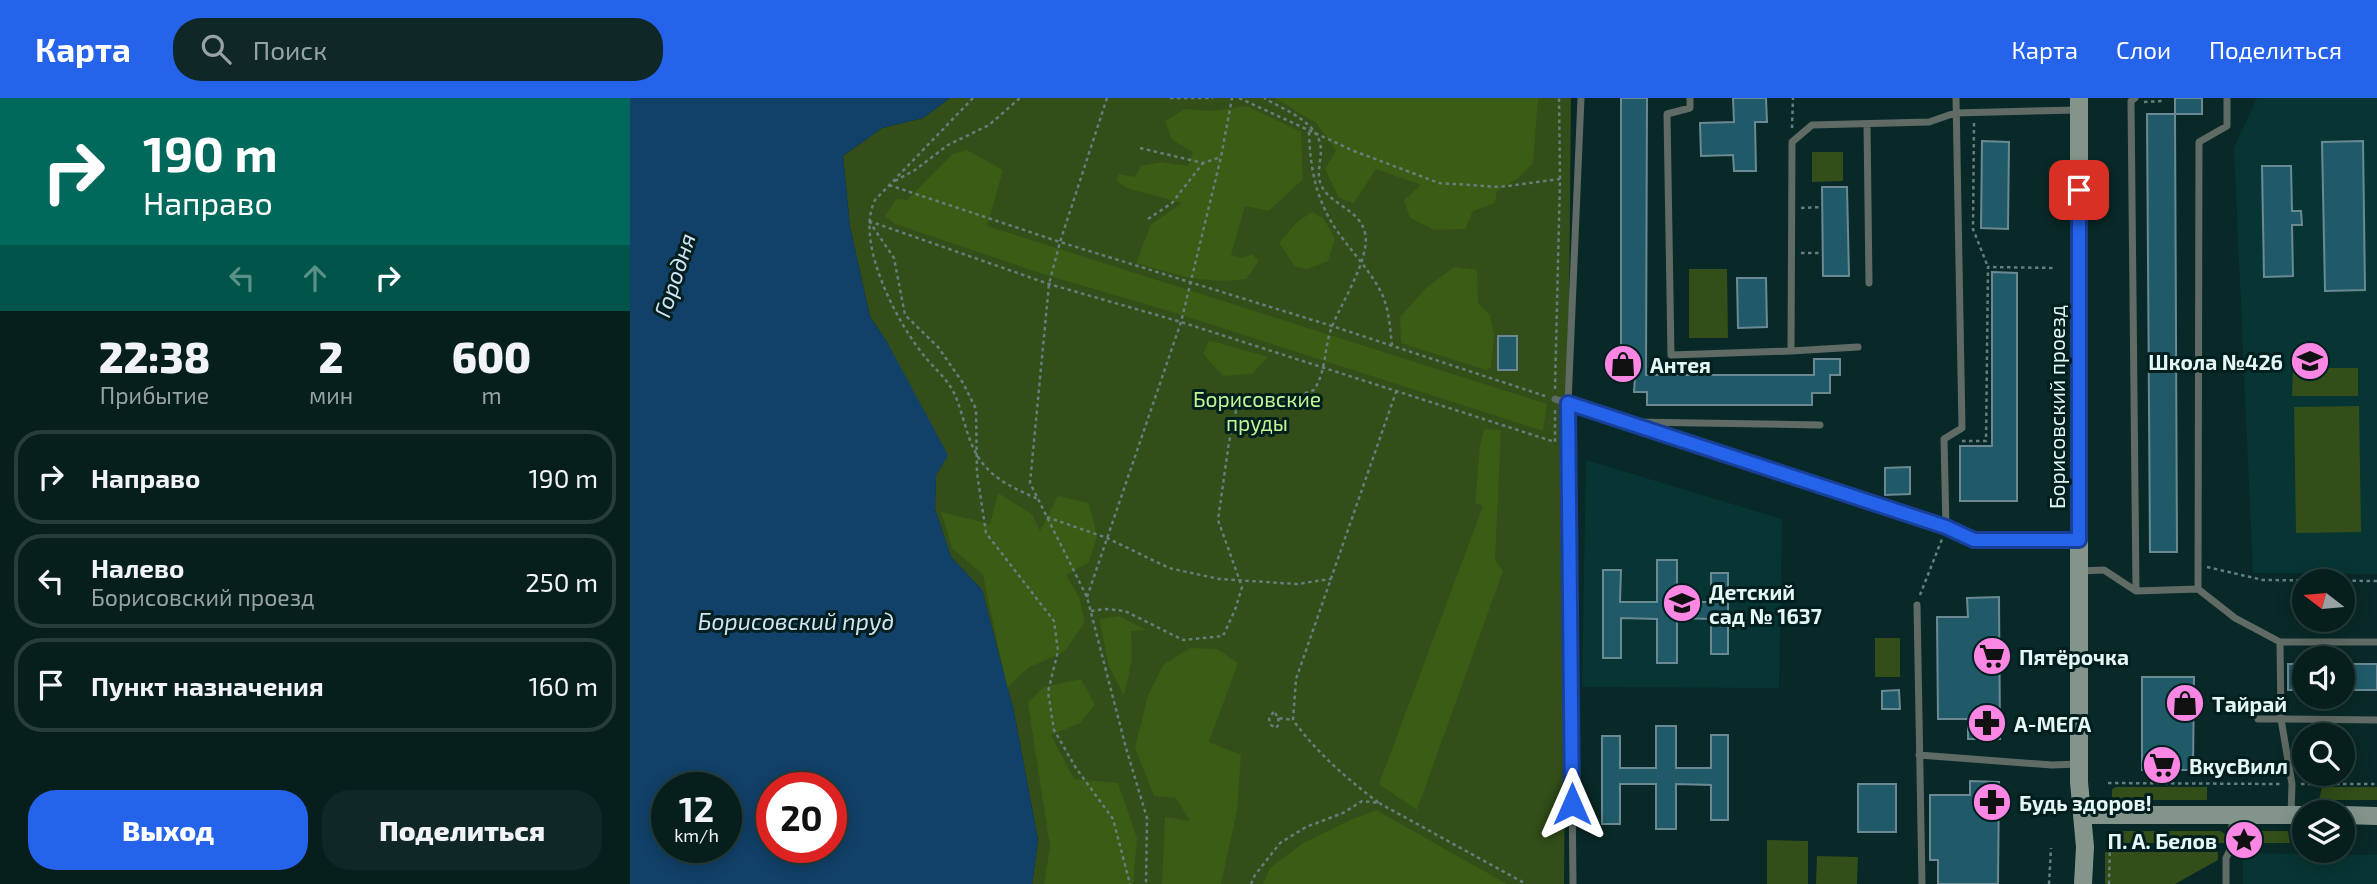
<!DOCTYPE html>
<html lang="ru">
<head>
<meta charset="utf-8">
<style>
  body { margin:0; font-family:"Exo 2",sans-serif; background:#0f2726; color:#f1f3f6; height:100vh; display:flex; flex-direction:column; font-size:26px; white-space:nowrap }
  * { box-sizing:border-box; margin:0 }
  p { font-size:23px; color:#98a2a4 }
  .icon { flex:none; width:38px; height:38px; fill:none; stroke:currentColor; stroke-width:2; stroke-linecap:round; stroke-linejoin:round }
  .map { position:relative; flex:1; overflow:hidden }
  .sheet { display:flex; flex-direction:column; background:#061f1d; width:630px }
  .sheet>* { flex:none }
  .guide { background:#00695c; color:#fff; overflow:hidden }
  .needle { width:46px; rotate:286deg }
  .controls { position:absolute; left:1662px; top:471px; display:grid; gap:14px }
  .controls a { display:grid; place-items:center; width:63px; height:63px; border-radius:50%; background:#061f1d; box-shadow:0 4px 18px #0003,0 0 0 2px #273d3b; font-size:35px }
  .speed { position:absolute; left:21px; top:674px; display:flex; gap:14px; font-size:35px; font-weight:700; text-align:center }
  .speed>* { display:grid; place-content:center; width:91px; height:91px; border-radius:50%; background:#061f1d; box-shadow:0 4px 18px #0003,0 0 0 2px #273d3b; line-height:1 }
  .speed small { font-size:18px; font-weight:400 }
  .speed .limit { border:10px solid #d22; background:#fff; color:#111 }
  .pin { position:absolute; display:grid; place-items:center; width:60px; height:60px; color:#fff; margin:-30px; border-radius:14px; box-shadow:0 4px 10px #0006 }
  .me { position:absolute; width:77px; margin:-38px; rotate:0deg; stroke-linejoin:round; filter:drop-shadow(0 0 5px #0008) }
  .turn { display:flex; align-items:center; gap:24px; height:147px; padding:0 28px; font-size:32px }
  .turn .icon { width:91px; height:91px; stroke-width:2.5 }
  .turn b { display:block; font-size:49px; line-height:60px }
  .lanes { display:flex; align-items:center; height:66px; padding:0 28px; background:#0003; justify-content:center; gap:35px; direction:ltr }
  .lanes .off { opacity:.35 }
  .eta { display:flex; justify-content:space-evenly; align-items:center; height:119px; text-align:center }
  .eta b { font-size:42px; font-weight:800; line-height:49px }
  .button { display:flex; gap:14px; margin-top:auto; padding:14px 28px }
  .button a { flex:1; height:80px; border-radius:28px; background:#2563eb; color:#fff; font-size:28px; font-weight:800; line-height:80px; text-align:center }
  .button a+a { background:#0f2726; color:#f1f3f6 }
  ul { padding:0; list-style:none }
  li { display:flex; align-items:center; gap:21px; height:94px; margin:0 14px 10px; padding:0 14px; border:4px solid #273d3b; border-radius:28px }
  li div { flex:1 }
  li b { display:block; font-size:26px }
  li em { font-style:normal }
  header { display:flex; align-items:center; gap:42px; box-sizing:border-box; height:98px; padding:0 35px; background:#2563eb; color:#fff }
  header strong { font-size:33px }
  nav { display:flex; gap:38px; margin-inline-start:auto; font-size:24px }
  .search { width:490px; height:63px; background:#0f2726; display:flex; align-items:center; gap:18px; box-sizing:border-box; padding:0 24px; border-radius:28px; color:#98a2a4; font-size:26px }
  main { display:flex; flex:1; min-height:0 }
  .map>svg:first-child { display:block }
  .built { fill:#073533 }
  .green { fill:#334e19 }
  .forest { fill:#3a5c14 }
  .water { fill:#114068; fill-rule:evenodd }
  .building { fill:#205a69; stroke:#6a8993; stroke-width:2 }
  .lines { fill:none; stroke-linecap:round; stroke-linejoin:round }
  .path { stroke:#647f7d; stroke-width:2.5; stroke-dasharray:3.5 3.5; stroke-linecap:butt }
  .lane { stroke:#606b65; stroke-width:7 }
  .secondary { stroke:#83958b; stroke-width:18 }
  .route-casing { stroke:#184099; stroke-width:18 }
  .route { stroke:#2563eb; stroke-width:12 }
  .labels { text-anchor:middle; dominant-baseline:central; stroke-width:6; stroke-linejoin:round; paint-order:stroke }
  .poi-label { font-size:21px; font-weight:bold; fill:#e5f7f5; stroke:#001f1e; text-anchor:start }
  .park-label { font-size:21px; fill:#c1f695; stroke:#001f1e }
  .street-label { font-size:21px; fill:#e5f7f5; stroke:#001f1e }
  .water-label { font-size:23px; font-style:italic; fill:#d3e2f2; stroke:#001f1e }
</style>
</head>
<body>
<header>
<strong>Карта</strong>
<div class="search"><svg class="icon" aria-label="search" viewBox="0 0 24 24"><circle cx="10" cy="10" r="6"/><path d="M15 15l6 6"/></svg>Поиск</div>
<nav><a>Карта</a><a>Слои</a><a>Поделиться</a></nav>
</header>
<main>
<section class="sheet">
<div class="guide">
<div class="turn"><svg class="icon" aria-label="right" viewBox="0 0 24 24"><path d="M7 20v-9h11M14 6l5 5-5 5"/></svg><div><b>190 m</b>Направо</div></div>
<div class="lanes"><svg class="icon off" aria-label="left" viewBox="0 0 24 24"><path d="M17 20v-9H6M10 6l-5 5 5 5"/></svg><svg class="icon off" aria-label="ahead" viewBox="0 0 24 24"><path d="M12 20V5M6 11l6-6 6 6"/></svg><svg class="icon" aria-label="right" viewBox="0 0 24 24"><path d="M7 20v-9h11M14 6l5 5-5 5"/></svg></div>
</div>
<div class="eta">
<div><b>22:38</b><p>Прибытие</p></div>
<div><b>2</b><p>мин</p></div>
<div><b>600</b><p>m</p></div>
</div>
<ul>
<li><svg class="icon" aria-label="right" viewBox="0 0 24 24"><path d="M7 20v-9h11M14 6l5 5-5 5"/></svg><div><b>Направо</b></div><em>190 m</em></li>
<li><svg class="icon" aria-label="left" viewBox="0 0 24 24"><path d="M17 20v-9H6M10 6l-5 5 5 5"/></svg><div><b>Налево</b><p>Борисовский проезд</p></div><em>250 m</em></li>
<li><svg class="icon" aria-label="arrive" viewBox="0 0 24 24"><path d="M6 21V4h12l-3 4 3 4H6"/></svg><div><b>Пункт назначения</b></div><em>160 m</em></li>
</ul>
<div class="button"><a>Выход</a><a>Поделиться</a></div>
</section>
<div class="map">
<svg width="1747" height="786" viewBox="0 0 1747 786">
  <rect width="100%" height="100%" fill="#082927"/>
  <path class="built" d="M 1627,0 L 1747,0 L 1747,476 L 1623,475 L 1604,50 Z
    M 956,362 L 1152,421 L 1149,590 L 952,589 Z
    M 1613,755 L 1747,757 L 1747,786 L 1613,786 Z"/>
  <path class="green" d="M 320,0 L 941,0 L 934,786 L 402,786 L 408,742 L 384,614 L 352,492 L 321,459 L 305,411 L 306,378 L 257,244 L 240,219 L 220,129 L 213,58 L 252,30 L 293,20 Z
    M 1182,54 L 1213,54 L 1213,83 L 1182,84 Z
    M 1059,171 L 1097,171 L 1098,240 L 1059,240 Z
    M 1663,270 L 1728,270 L 1728,298 L 1662,298 Z
    M 1729,308 L 1731,434 L 1666,435 L 1664,309 Z
    M 1245,540 L 1270,540 L 1270,579 L 1245,579 Z
    M 1486,689 L 1577,689 L 1577,702 L 1482,702 L 1482,691 Z
    M 1692,689 L 1747,689 L 1747,702 L 1689,702 Z
    M 1484,733 L 1590,733 L 1595,736 L 1595,745 L 1484,745 Z
    M 1611,733 L 1658,733 L 1660,745 L 1608,745 L 1608,737 Z
    M 1137,742 L 1178,743 L 1178,786 L 1137,786 Z
    M 1475,754 L 1588,754 L 1588,762 L 1545,786 L 1475,786 Z
    M 1187,758 L 1228,759 L 1227,786 L 1186,786 Z"/>
  <path class="forest" d="M 645,0 L 908,0 L 903,66 L 887,81 L 867,93 L 865,105 L 843,113 L 835,131 L 805,132 L 780,120 L 774,102 L 791,87 L 746,71 L 724,105 L 709,100 L 695,71 L 706,52 L 686,25 Z
    M 617,8 L 671,34 L 673,81 L 639,113 L 615,108 L 601,157 L 612,160 L 622,156 L 629,163 L 616,181 C 573,187 546,176 506,165 L 521,126 L 552,105 L 497,90 L 486,83 L 489,76 L 505,79 L 511,68 L 531,64 L 558,68 L 563,54 L 542,42 L 535,23 L 555,11 L 582,13 Z
    M 337,52 L 373,72 L 357,128 L 917,306 L 913,333 L 545,215 L 413,176 L 265,126 L 255,118 L 266,101 L 277,102 L 323,56 Z
    M 682,114 L 693,120 L 705,140 L 698,163 L 678,171 L 665,169 L 649,145 L 666,125 Z
    M 824,169 L 847,172 L 848,205 L 860,217 L 864,237 L 861,270 L 856,272 L 771,245 L 770,219 L 796,190 Z
    M 579,242 L 638,259 L 622,276 L 593,278 L 573,256 Z
    M 854,331 L 871,332 L 865,462 L 873,473 L 787,712 L 749,686 L 853,408 L 845,405 L 850,347 Z
    M 368,395 L 402,416 L 410,433 L 428,398 L 459,405 L 467,439 L 459,464 L 436,477 L 449,499 L 455,524 L 435,553 L 398,570 L 377,590 L 353,477 L 322,450 L 311,414 L 360,426 Z
    M 489,518 L 516,532 L 501,533 L 502,562 L 494,598 L 479,568 L 469,521 Z
    M 560,550 L 587,551 L 608,565 L 579,644 L 611,657 L 607,713 L 591,786 L 532,786 L 535,719 L 560,723 L 546,700 L 524,698 L 505,650 L 518,597 L 533,567 Z
    M 451,581 L 465,607 L 450,625 L 421,637 L 444,681 L 488,685 L 507,740 L 503,786 L 414,786 L 420,749 L 398,605 L 414,589 Z
    M 746,712 L 877,786 L 633,786 L 640,770 L 673,745 L 723,721 Z"/>
  <path class="water" d="M 0,0 L 320,0 L 293,20 L 252,30 L 213,58 L 220,129 L 240,219 L 257,244 L 318,357 L 306,378 L 305,411 L 321,459 L 352,492 L 384,614 L 408,742 L 402,786 L 0,786 ZM 37,690 L 96,690 L 96,749 L 37,749 ZM 142,690 L 201,690 L 201,749 L 142,749 Z"/>
  <path class="building" d="M 991,0 L 1017,0 L 1016,277 L 1184,277 L 1184,261 L 1210,261 L 1210,277 L 1200,277 L 1200,295 L 1182,295 L 1182,307 L 1017,307 L 1017,294 L 1004,294 L 1005,279 L 991,279 Z
    M 1103,0 L 1136,0 L 1137,24 L 1125,24 L 1126,73 L 1104,73 L 1103,57 L 1071,58 L 1070,25 L 1104,24 Z
    M 1545,0 L 1572,0 L 1572,16 L 1545,16 Z
    M 1517,16 L 1545,16 L 1547,454 L 1520,454 Z
    M 1352,43 L 1379,44 L 1378,131 L 1351,130 Z
    M 1733,43 L 1735,192 L 1695,193 L 1692,44 Z
    M 1632,68 L 1661,68 L 1662,113 L 1671,113 L 1672,127 L 1662,127 L 1663,178 L 1634,179 Z
    M 1192,89 L 1217,89 L 1219,178 L 1193,178 Z
    M 1362,174 L 1387,175 L 1387,403 L 1330,403 L 1330,348 L 1362,348 Z
    M 1107,180 L 1136,180 L 1137,229 L 1108,230 Z
    M 868,238 L 887,238 L 887,272 L 868,272 Z
    M 1280,369 L 1280,396 L 1255,397 L 1255,370 Z
    M 1027,462 L 1047,462 L 1047,504 L 1081,504 L 1081,475 L 1098,475 L 1098,556 L 1081,556 L 1081,521 L 1047,520 L 1047,565 L 1027,565 L 1027,521 L 991,520 L 991,560 L 973,560 L 973,472 L 991,472 L 990,504 L 1027,504 Z
    M 1369,499 L 1370,641 L 1338,641 L 1338,621 L 1308,621 L 1307,519 L 1338,519 L 1337,500 Z
    M 1658,566 L 1675,566 L 1675,592 L 1658,592 Z
    M 1713,566 L 1747,566 L 1747,592 L 1713,592 Z
    M 1512,579 L 1564,579 L 1563,672 L 1512,672 Z
    M 1269,592 L 1270,611 L 1252,611 L 1252,593 Z
    M 1026,628 L 1046,628 L 1046,670 L 1081,670 L 1081,637 L 1098,637 L 1098,722 L 1081,722 L 1081,687 L 1046,686 L 1046,731 L 1026,731 L 1026,686 L 990,686 L 990,726 L 972,726 L 972,638 L 990,638 L 990,670 L 1026,670 Z
    M 1340,683 L 1369,684 L 1368,786 L 1308,786 L 1308,762 L 1300,762 L 1300,697 L 1340,697 Z
    M 1228,686 L 1266,686 L 1266,734 L 1228,734 Z"/>
  <g class="lines">
    <path class="path" d="M 343,0 L 245,102 C 224,144 268,227 296,260 C 305,271 316,280 323,293 C 335,317 336,346 354,367 C 368,384 388,392 408,401
      M 477,0 L 430,144 L 419,186 L 400,385 L 457,499 L 496,650 L 517,720 L 516,786
      M 540,0 L 583,0
      M 609,0 L 724,53 L 809,85 L 870,89 L 930,81
      M 1514,4 L 1532,3 L 1532,0
      M 1344,25 L 1343,131 L 1358,169
      M 1162,30 L 1163,0
      M 679,34 C 680,72 687,106 710,137 C 724,156 740,173 751,194 C 759,210 760,230 762,247
      M 510,50 L 573,65 L 591,59
      M 265,83 L 285,72 L 318,47 L 359,27 L 390,0
      M 259,87 L 430,144 L 702,228 L 915,298
      M 1171,110 L 1192,109
      M 518,121 L 542,105 L 573,65
      M 239,123 L 419,186 L 551,224 L 925,344 L 925,312
      M 239,123 L 264,160 L 275,217 L 308,249 L 333,285 L 346,311 L 347,375 L 356,435 L 424,523 L 428,553 L 418,594 L 424,632 L 446,670 L 483,721 L 500,786
      M 1171,155 L 1193,155
      M 925,291 L 930,81 L 929,0
      M 1332,343 L 1356,343 L 1358,169 L 1424,170
      M 417,419 L 477,440 L 539,470 L 589,481 L 667,486 L 701,481
      M 1577,469 L 1633,482 L 1747,483
      M 1290,497 L 1312,441
      M 457,499 L 551,224 L 591,59 L 602,0
      M 461,513 L 476,511 L 495,513 L 553,542 L 593,538 L 605,512 L 612,489 L 588,422 L 599,344 L 606,313 L 615,303 L 633,298 L 667,298 L 684,292 C 696,274 694,252 701,231 C 710,207 741,160 735,135 C 729,109 697,107 690,84 C 687,75 691,61 691,52 C 690,24 654,12 634,0
      M 648,620 L 649,626 L 646,630 L 641,627 L 639,621 L 644,613 L 648,620 L 663,622
      M 1478,685 L 1650,686
      M 1671,686 L 1747,686
      M 749,705 L 896,786
      M 621,786 L 625,777 L 650,745 L 676,729 L 713,715 L 732,703 L 749,705 C 716,680 687,655 663,622 L 666,581 L 766,294
      M 1419,786 L 1421,750
      M 1479,786 L 1480,747"/>
    <path class="lane" d="M 1060,0 L 1060,10 L 1037,16 L 1041,257 L 1161,253
      M 1505,0 L 1501,3 L 1506,493
      M 1237,26 L 1239,185
      M 1228,249 L 1161,253 L 1162,44 L 1182,27 L 1299,24 L 1325,15 L 1448,12
      M 925,301 L 1316,430 L 1344,442 L 1448,442
      M 1002,324 L 1190,327
      M 1316,430 L 1314,341 L 1332,330 L 1326,0
      M 1450,473 L 1474,472 L 1506,493 L 1568,491 L 1605,520 L 1650,544
      M 1568,491 L 1569,44 L 1597,28 L 1597,0
      M 1287,507 L 1292,786
      M 1628,621 L 1651,621 L 1650,544 L 1747,544
      M 1289,657 L 1422,667 L 1449,666
      M 1661,716 L 1662,686 L 1651,621 L 1747,622
      M 943,786 L 938,305 L 951,0
      M 1596,786 L 1596,760 L 1602,748 L 1602,718"/>
    <path class="secondary" d="M 1449,0 L 1449,684 L 1455,749 L 1453,786
      M 1452,717 L 1675,717
      M 1713,717 L 1747,718"/>
  </g>
  <g class="lines">
    <g class="route-casing">
      <path id="route" d="M 942,706 L 938,305 L 1316,429 L 1344,442 L 1449,442 L 1449,92"/>
    </g>
    <use href="#route" class="route"/>
  </g>
  <defs>
    <g id="school-disc" transform="scale(2.0125)"><circle r="9.5" fill="#fc86e4" stroke="#001f1e"/><path d="M0-5L7-2L0 1L-7-2ZM-4 1L0 2.5L4 1V4Q0 6-4 4Z" fill="#111"/></g>
    <g id="shop-disc" transform="scale(2.0125)"><circle r="9.5" fill="#fc86e4" stroke="#001f1e"/><path d="M-5-2.5h2.3a2.7 3.5 0 0 1 5.4 0H5L5.5 6h-11ZM-1.5-2.5h3a1.5 2.3 0 0 0-3 0Z" fill="#111"/></g>
    <g id="supermarket-disc" transform="scale(2.0125)"><circle r="9.5" fill="#fc86e4" stroke="#001f1e"/><path d="M-6-5.5h2.5l.6 2H6L4.5 2H-2.5L-4.4-4H-6ZM-1.5 3.2a1.3 1.3 0 1 0 .1 0ZM3 3.2a1.3 1.3 0 1 0 .1 0Z" fill="#111"/></g>
    <g id="pharmacy-disc" transform="scale(2.0125)"><circle r="9.5" fill="#fc86e4" stroke="#001f1e"/><path d="M-2-6h4v4h4v4h-4v4h-4v-4h-4v-4h4Z" fill="#111"/></g>
    <g id="sight-disc" transform="scale(2.0125)"><circle r="9.5" fill="#fc86e4" stroke="#001f1e"/><path d="M0-6L1.8-2.2L6-1.7L2.9 1.2L3.7 5.4L0 3.3L-3.7 5.4L-2.9 1.2L-6-1.7L-1.8-2.2Z" fill="#111"/></g>
  </defs>
  <g fill-rule="evenodd">
    <use href="#school-disc" x="1680" y="263"/>
    <use href="#shop-disc" x="993" y="266"/>
    <use href="#school-disc" x="1052" y="505"/>
    <use href="#supermarket-disc" x="1362" y="558"/>
    <use href="#shop-disc" x="1555" y="605"/>
    <use href="#pharmacy-disc" x="1357" y="625"/>
    <use href="#supermarket-disc" x="1532" y="667"/>
    <use href="#pharmacy-disc" x="1362" y="704"/>
    <use href="#sight-disc" x="1614" y="742"/>
  </g>
  <g class="labels">
    <g class="poi-label">
      <text x="1653" y="263" text-anchor="end">Школа №426</text>
      <text x="1020" y="266">Антея</text>
      <text x="1079" y="493">Детский<tspan x="1079" dy="24">сад № 1637</tspan></text>
      <text x="1389" y="558">Пятёрочка</text>
      <text x="1582" y="605">Тайрай</text>
      <text x="1384" y="625">А-МЕГА</text>
      <text x="1559" y="667">ВкусВилл</text>
      <text x="1389" y="704">Будь здоров!</text>
      <text x="1587" y="742" text-anchor="end">П. А. Белов</text>
    </g>
    <g class="park-label">
      <text x="627" y="300">Борисовские<tspan x="627" dy="24">пруды</tspan></text>
    </g>
    <g class="street-label">
      <text transform="translate(1426 309) rotate(-90)">Борисовский проезд</text>
    </g>
    <g class="water-label">
      <text transform="translate(44 177) rotate(-72)">Городня</text>
      <text x="166" y="523">Борисовский пруд</text>
    </g>
  </g>
</svg>
<div class="controls">
<a><svg class="needle" viewBox="-14 -14 28 28"><path d="M0-13l5 13h-10z" fill="#e53935"/><path d="M0 13l5-13h-10z" fill="#98a2a4"/></svg></a>
<a><svg class="icon" aria-label="sound" viewBox="0 0 24 24"><path d="M4 9h4l5-4v14l-5-4H4zM17 9q2 3 0 6"/></svg></a>
<a><svg class="icon" aria-label="search" viewBox="0 0 24 24"><circle cx="10" cy="10" r="6"/><path d="M15 15l6 6"/></svg></a>
<a><svg class="icon" aria-label="layers" viewBox="0 0 24 24"><path d="M12 4l9 5-9 5-9-5zM3 14l9 5 9-5"/></svg></a>
</div>
<div class="speed"><div>12<small>km/h</small></div><div class="limit">20</div></div>
<div class="pin" style="left:1449px;top:92px;background:#d93025"><svg class="icon" aria-label="arrive" viewBox="0 0 24 24"><path d="M6 21V4h12l-3 4 3 4H6"/></svg></div>
<svg class="me" style="left:942px;top:706px" viewBox="-20 -20 40 40"><path d="M0-17L14 15 0 8-14 15z" fill="#2563eb" stroke="#fff" stroke-width="4"/></svg>
</div>
</main>
</body>
</html>
